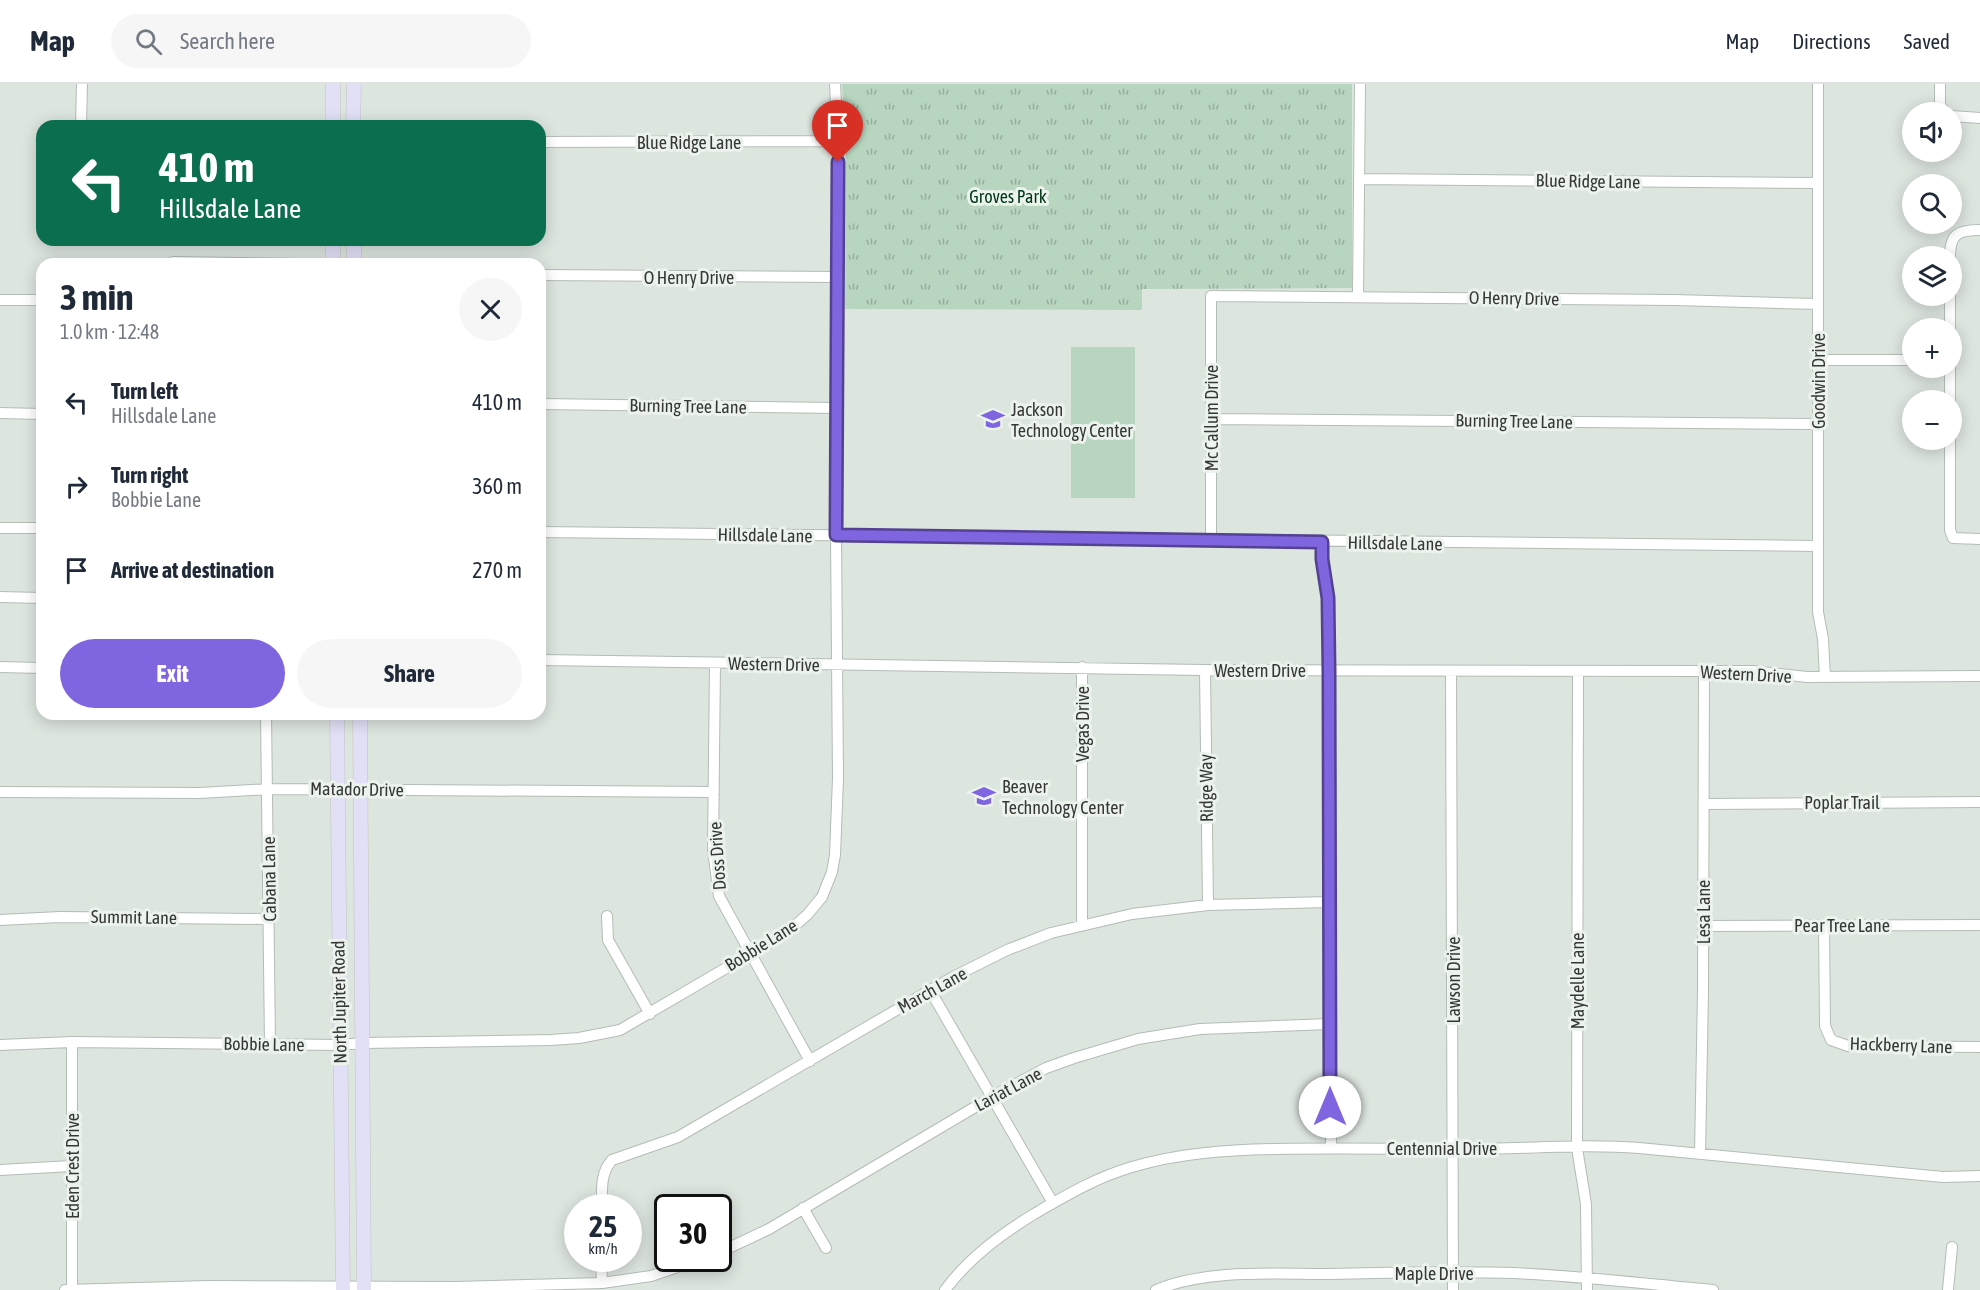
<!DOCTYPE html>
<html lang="en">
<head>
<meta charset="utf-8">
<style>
  body { margin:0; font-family:"Asap Condensed",sans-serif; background:#f6f6f7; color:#1f2937; height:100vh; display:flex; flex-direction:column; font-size:22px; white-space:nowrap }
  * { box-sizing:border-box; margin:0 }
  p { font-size:20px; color:#747a83 }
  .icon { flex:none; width:33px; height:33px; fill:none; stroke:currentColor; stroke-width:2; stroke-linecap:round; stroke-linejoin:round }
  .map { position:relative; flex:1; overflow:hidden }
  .sheet { position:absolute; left:36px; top:174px; width:510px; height:462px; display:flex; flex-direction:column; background:#fff; border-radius:18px; box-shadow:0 3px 15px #0003 }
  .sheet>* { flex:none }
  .hud { position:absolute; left:36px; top:36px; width:510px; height:126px; border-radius:18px; box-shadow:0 3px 15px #0003; background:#0b6e4f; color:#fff; overflow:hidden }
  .controls { position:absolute; left:1902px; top:18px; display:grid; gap:12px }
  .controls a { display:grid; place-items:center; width:60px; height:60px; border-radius:50%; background:#fff; box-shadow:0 3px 15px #0003; font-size:30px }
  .speed { position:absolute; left:564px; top:1110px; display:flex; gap:12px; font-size:30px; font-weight:700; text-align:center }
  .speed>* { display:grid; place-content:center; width:78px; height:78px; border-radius:50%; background:#fff; box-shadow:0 3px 15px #0003; line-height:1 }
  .speed small { font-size:15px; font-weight:400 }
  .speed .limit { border:3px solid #111; border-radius:9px; background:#fff; color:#111 }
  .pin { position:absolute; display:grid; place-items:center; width:51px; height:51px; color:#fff; margin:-62px -26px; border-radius:50% 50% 50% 0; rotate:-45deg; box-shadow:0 0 6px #0007 }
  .pin .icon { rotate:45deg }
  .me { position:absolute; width:66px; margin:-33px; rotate:0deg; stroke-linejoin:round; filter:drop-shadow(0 0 4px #0008) }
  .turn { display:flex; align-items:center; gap:21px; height:126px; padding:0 24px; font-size:27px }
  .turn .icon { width:78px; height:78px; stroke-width:2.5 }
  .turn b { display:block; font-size:42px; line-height:51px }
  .round { display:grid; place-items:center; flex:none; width:63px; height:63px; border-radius:32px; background:#f6f6f7 }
  .overview { display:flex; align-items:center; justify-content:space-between; height:102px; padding:0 24px }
  h1 { font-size:36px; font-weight:700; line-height:45px }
  .action { display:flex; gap:12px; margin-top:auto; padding:12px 24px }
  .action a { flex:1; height:69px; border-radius:36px; background:#7f65e0; color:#fff; font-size:24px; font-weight:700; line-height:69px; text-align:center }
  .action a+a { background:#f6f6f7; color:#1f2937 }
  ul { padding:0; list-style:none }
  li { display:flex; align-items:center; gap:18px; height:84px; padding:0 24px }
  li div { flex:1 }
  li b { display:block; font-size:22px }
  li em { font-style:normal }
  header { display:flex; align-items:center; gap:36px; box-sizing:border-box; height:84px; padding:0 30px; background:#fff; border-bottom:2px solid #e0e1e3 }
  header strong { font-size:28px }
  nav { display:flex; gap:33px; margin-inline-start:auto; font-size:21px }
  .search { width:420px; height:54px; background:#f6f6f7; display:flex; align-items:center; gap:15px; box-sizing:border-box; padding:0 21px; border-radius:33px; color:#747a83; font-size:22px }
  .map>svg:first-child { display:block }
  .green { fill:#b7d5bf }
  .park { fill:url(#park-tufts) }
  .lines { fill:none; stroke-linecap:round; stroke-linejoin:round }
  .minor-casing { stroke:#b4bcb6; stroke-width:12 }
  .major-casing { stroke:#c2c3c3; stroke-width:15 }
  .minor { stroke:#fff; stroke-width:10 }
  .major { stroke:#e2e0f7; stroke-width:14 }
  .route-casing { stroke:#534292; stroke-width:15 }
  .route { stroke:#7f65e0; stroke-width:10 }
  .labels { text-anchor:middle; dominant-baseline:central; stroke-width:6; stroke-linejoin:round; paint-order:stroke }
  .street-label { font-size:18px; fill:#353836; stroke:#ebf3ec }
  .park-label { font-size:18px; fill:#003618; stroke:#ebf3ec }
  .poi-label { font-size:18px; fill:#353836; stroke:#ebf3ec; text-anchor:start }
</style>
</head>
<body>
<header>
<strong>Map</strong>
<div class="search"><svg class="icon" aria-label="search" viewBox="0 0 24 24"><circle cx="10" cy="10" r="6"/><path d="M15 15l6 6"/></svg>Search here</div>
<nav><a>Map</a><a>Directions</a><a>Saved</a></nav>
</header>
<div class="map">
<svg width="1980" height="1206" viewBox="0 0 1980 1206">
  <defs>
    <pattern id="park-tufts" width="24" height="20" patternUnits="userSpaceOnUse" patternTransform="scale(1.5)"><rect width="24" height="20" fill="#b7d5bf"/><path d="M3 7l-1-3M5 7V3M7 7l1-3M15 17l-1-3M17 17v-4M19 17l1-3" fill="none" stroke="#96ae9c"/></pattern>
  </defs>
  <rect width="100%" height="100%" fill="#dde5df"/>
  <path class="green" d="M 1071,263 L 1135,263 L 1135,414 L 1071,414 Z"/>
  <path class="park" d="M 842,0 L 1352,0 L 1352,204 L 1142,205 L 1142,226 L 845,225 L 846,55 Z"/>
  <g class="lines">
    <g class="minor-casing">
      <path id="minor" d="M 1818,0 L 1818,528 L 1823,555 L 1825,593
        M 1940,0 L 1940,21 L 1945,28
        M 1952,32 L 1980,34
        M 81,42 L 82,0
        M 540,58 L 838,57
        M 1359,95 L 1818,99
        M 1950,172 C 1950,150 1958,146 1980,146
        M 173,180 L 173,178 L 304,180
        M 540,191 L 837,193
        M 1358,213 L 1360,0
        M 0,216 L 42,216
        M 1950,244 L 1950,212
        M 1818,276 L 1912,276
        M 1950,316 L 1950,284
        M 540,320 L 836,324
        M 0,329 L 42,330
        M 1211,335 L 1818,340
        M 1950,356 L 1950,446 L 1953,454 L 1980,455
        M 0,444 L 42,444
        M 540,448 L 1817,462
        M 1211,457 L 1211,212 L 1675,216 L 1818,220
        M 1322,458 L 1322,475 L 1328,514 L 1329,587 L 1331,1064
        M 0,513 L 42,514
        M 540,576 L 1205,586 L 1704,587 L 1752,587 L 1807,593 L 1980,592
        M 715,579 L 713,766 L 719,812 L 810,977
        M 0,583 L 42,584
        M 1082,583 L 1082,841
        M 1205,586 L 1208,821
        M 1451,587 L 1453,1206
        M 1578,587 L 1577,1064 L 1586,1120 L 1587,1206
        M 266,630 L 270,960
        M 0,708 L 200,709 L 268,705 L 714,708
        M 1704,720 L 1980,718
        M 607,832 L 608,856 L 650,930
        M 0,836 L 60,833 L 269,835
        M 1824,841 L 1825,942 L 1831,956 L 1848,962 L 1980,963
        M 1703,842 L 1980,841
        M 930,906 L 1053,1119
        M 0,961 L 72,958 L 340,961 L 363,959 L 551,956 L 579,954 L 620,946 L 786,849 L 807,831 L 822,813 L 832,788 L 835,771 L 838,694 L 836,451 L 838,57 L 835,0
        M 1700,1070 L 1703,907 L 1704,587
        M 0,1086 L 71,1082
        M 602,1124 C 602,1106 600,1089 612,1076 L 678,1053 L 953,893 L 1007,866 L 1051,849 L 1132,830 L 1208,821 L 1329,818
        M 803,1124 L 826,1164
        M 718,1169 L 769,1145 L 992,1013 L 1046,984 L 1074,974 L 1138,955 L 1200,945 L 1330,940
        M 601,1174 L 602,1199
        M 72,1205 L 72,958
        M 65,1206 L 209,1202 L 456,1203 L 602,1199 L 651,1192 L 704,1174
        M 945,1206 C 969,1174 1000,1151 1034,1130 C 1065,1112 1097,1093 1132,1083 C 1179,1069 1227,1066 1276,1065 C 1335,1064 1394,1065 1453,1065 C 1515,1066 1577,1059 1639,1064 L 1943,1093 L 1980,1092
        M 1156,1206 C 1207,1185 1272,1190 1327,1190 C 1389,1189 1451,1187 1513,1189 C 1580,1192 1647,1200 1713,1206
        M 1948,1206 L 1952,1163"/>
    </g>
    <g class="major-casing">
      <path id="major" d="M 333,42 L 333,0
        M 353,42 L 354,0
        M 354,156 L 354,180
        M 333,180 L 333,156
        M 337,630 L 343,1206
        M 360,630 L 364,1206"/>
    </g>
    <use href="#minor" class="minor"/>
    <use href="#major" class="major"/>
  </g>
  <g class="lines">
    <g class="route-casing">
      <path id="route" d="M 838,78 L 836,451 L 1322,458 L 1322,475 L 1328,514 L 1329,587 L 1330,1023"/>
    </g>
    <use href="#route" class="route"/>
  </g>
  <defs>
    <g id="school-bare" transform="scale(1.8)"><path d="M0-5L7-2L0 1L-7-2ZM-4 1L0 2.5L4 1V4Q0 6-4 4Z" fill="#7f65e0" stroke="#ebf3ec" stroke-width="2.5" paint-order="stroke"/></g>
  </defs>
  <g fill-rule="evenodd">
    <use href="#school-bare" x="993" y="335"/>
    <use href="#school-bare" x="984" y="712"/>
  </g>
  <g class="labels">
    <g class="street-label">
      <text x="689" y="58">Blue Ridge Lane</text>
      <text transform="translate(1588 97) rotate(1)">Blue Ridge Lane</text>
      <text x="689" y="193">O Henry Drive</text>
      <text transform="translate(1514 214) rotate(1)">O Henry Drive</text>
      <text transform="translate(1818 297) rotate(-90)">Goodwin Drive</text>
      <text transform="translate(688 322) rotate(1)">Burning Tree Lane</text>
      <text transform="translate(1211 334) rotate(-90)">Mc Callum Drive</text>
      <text transform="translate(1514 337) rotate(1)">Burning Tree Lane</text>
      <text transform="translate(765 451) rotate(1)">Hillsdale Lane</text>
      <text transform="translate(1395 459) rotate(1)">Hillsdale Lane</text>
      <text transform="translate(774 580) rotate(1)">Western Drive</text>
      <text x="1260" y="586">Western Drive</text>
      <text transform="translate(1746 590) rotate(3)">Western Drive</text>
      <text transform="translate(1082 640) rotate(-90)">Vegas Drive</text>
      <text transform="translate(1206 704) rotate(-91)">Ridge Way</text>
      <text transform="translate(357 705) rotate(1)">Matador Drive</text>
      <text x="1842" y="718">Poplar Trail</text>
      <text transform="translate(717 772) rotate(-94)">Doss Drive</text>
      <text transform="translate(269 795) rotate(-91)">Cabana Lane</text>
      <text transform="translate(1703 828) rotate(-90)">Lesa Lane</text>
      <text transform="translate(134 833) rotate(1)">Summit Lane</text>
      <text x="1842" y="841">Pear Tree Lane</text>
      <text transform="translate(761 861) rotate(-32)">Bobbie Lane</text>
      <text transform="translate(1453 896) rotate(-90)">Lawson Drive</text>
      <text transform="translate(1577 897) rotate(-90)">Maydelle Lane</text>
      <text transform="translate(932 906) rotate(-29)">March Lane</text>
      <text transform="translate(339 918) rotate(-91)">North Jupiter Road</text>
      <text transform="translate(264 960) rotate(1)">Bobbie Lane</text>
      <text transform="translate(1901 961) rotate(2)">Hackberry Lane</text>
      <text transform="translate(1008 1005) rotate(-28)">Lariat Lane</text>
      <text x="1442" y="1064">Centennial Drive</text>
      <text transform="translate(72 1082) rotate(-90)">Eden Crest Drive</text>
      <text x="1434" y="1189">Maple Drive</text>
    </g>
    <g class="park-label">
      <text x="1008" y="112">Groves Park</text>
    </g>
    <g class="poi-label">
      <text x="1011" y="325">Jackson<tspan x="1011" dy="21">Technology Center</tspan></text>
      <text x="1002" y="702">Beaver<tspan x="1002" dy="21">Technology Center</tspan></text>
    </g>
  </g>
</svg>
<div class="controls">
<a><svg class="icon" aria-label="sound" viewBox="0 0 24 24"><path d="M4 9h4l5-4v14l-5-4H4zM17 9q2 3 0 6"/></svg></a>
<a><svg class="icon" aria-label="search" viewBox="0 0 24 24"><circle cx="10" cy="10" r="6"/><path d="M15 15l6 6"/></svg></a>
<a><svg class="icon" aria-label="layers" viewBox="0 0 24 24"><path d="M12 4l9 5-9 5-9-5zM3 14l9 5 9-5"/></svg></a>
<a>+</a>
<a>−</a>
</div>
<div class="speed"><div>25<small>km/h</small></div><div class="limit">30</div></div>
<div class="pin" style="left:838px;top:78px;background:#d93025"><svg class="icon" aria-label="arrive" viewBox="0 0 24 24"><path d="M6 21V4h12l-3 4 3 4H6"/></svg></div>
<svg class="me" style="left:1330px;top:1023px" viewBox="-20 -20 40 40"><circle r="19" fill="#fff"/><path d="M0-13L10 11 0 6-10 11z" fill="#7f65e0"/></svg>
<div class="hud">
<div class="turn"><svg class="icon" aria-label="left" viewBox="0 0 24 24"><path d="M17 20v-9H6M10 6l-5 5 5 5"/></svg><div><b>410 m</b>Hillsdale Lane</div></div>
</div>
<section class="sheet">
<div class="overview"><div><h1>3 min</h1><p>1.0 km · 12:48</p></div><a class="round"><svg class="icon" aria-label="close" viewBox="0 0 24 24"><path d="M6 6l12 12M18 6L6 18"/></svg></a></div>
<ul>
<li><svg class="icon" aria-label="left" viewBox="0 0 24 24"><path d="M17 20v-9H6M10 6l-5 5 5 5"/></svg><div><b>Turn left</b><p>Hillsdale Lane</p></div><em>410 m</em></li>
<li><svg class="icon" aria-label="right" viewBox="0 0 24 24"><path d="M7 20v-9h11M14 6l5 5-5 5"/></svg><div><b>Turn right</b><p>Bobbie Lane</p></div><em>360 m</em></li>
<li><svg class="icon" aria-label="arrive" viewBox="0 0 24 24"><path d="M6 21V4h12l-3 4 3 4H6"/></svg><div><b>Arrive at destination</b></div><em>270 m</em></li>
</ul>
<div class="action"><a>Exit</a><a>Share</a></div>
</section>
</div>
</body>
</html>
